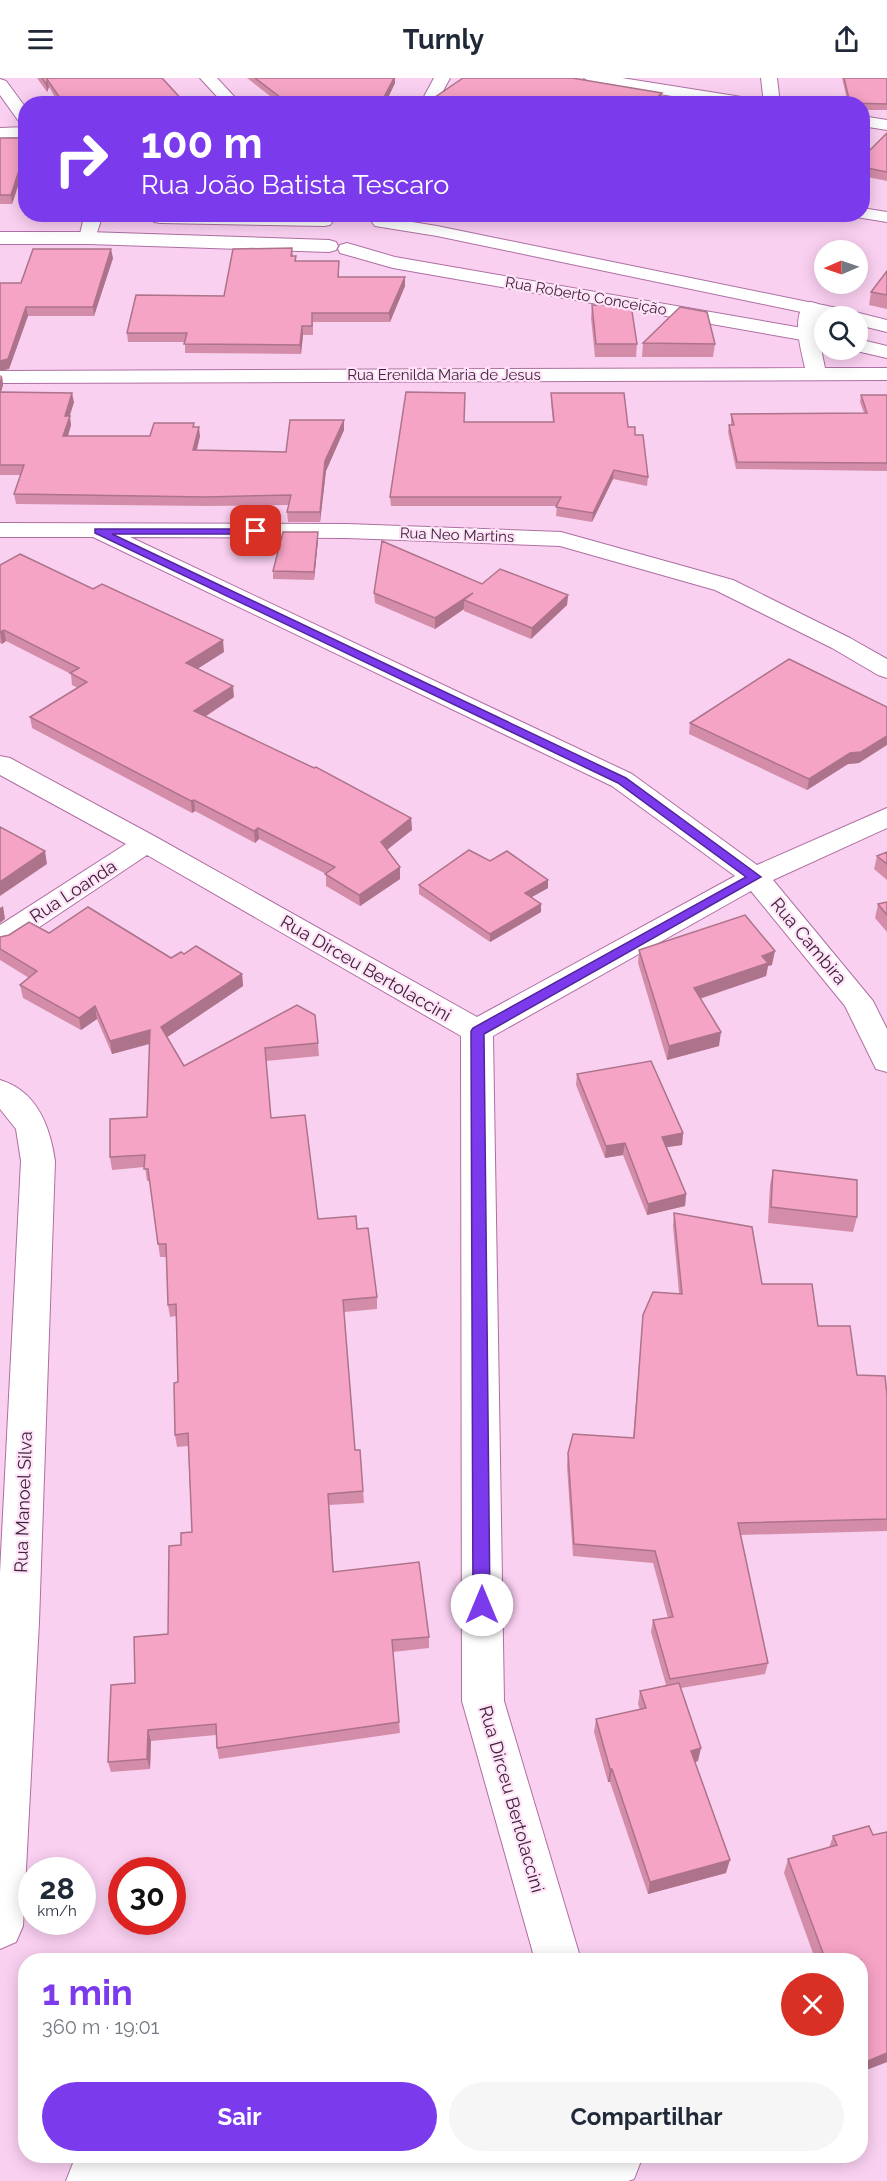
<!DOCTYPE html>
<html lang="pt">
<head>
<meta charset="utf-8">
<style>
  body { margin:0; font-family:Raleway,sans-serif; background:#f6f6f7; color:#1f2937; height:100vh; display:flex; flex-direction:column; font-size:22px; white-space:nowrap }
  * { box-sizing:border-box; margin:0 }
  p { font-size:20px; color:#747a83 }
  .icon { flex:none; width:33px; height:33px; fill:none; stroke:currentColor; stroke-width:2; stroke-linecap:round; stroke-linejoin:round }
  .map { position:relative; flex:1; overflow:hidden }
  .drawer { position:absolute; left:18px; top:1875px; width:850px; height:210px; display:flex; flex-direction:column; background:#fff; border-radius:24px; box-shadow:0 3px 15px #0003 }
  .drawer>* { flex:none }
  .banner { position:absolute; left:18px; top:18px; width:852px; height:126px; border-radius:24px; box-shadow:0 3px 15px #0003; background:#7c3aed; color:#fff; overflow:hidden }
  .needle { width:39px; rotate:268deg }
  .buttons { position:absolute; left:814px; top:162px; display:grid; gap:12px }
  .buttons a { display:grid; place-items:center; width:54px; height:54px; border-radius:50%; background:#fff; box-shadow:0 3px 15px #0003; font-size:30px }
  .speed { position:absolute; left:18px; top:1779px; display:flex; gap:12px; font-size:30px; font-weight:700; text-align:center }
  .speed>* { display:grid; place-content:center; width:78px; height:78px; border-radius:50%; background:#fff; box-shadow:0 3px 15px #0003; line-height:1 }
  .speed small { font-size:15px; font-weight:400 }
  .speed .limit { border:9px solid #d22; background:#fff; color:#111 }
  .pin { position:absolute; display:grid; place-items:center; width:51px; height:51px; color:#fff; margin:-26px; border-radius:12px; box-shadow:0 3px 9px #0006 }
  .me { position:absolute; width:66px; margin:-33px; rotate:0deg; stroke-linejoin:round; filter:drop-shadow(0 0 4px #0008) }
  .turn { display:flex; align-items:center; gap:21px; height:126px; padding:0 24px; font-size:27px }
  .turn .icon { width:78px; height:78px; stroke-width:2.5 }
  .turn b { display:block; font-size:42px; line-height:51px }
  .round { display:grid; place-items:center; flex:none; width:63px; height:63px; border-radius:32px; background:#f6f6f7 }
  .overview { display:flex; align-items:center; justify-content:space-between; height:102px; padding:0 24px }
  h1 { font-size:36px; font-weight:700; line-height:45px; color:#7c3aed }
  .action { display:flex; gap:12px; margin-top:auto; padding:12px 24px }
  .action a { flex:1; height:69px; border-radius:36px; background:#7c3aed; color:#fff; font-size:24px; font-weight:700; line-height:69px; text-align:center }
  .action a+a { background:#f6f6f7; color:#1f2937 }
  header { display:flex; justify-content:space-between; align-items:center; height:78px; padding:0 24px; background:#fff; font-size:27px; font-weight:700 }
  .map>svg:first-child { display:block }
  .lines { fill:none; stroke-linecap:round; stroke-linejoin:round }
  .minor-casing { stroke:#ae6fa2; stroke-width:2 }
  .tertiary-casing { stroke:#ae6fa2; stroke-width:2 }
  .minor { fill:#fff; fill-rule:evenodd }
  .tertiary { fill:#fff; fill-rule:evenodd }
  .wall { fill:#d48da9 }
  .shaded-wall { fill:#ac738a }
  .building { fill:#f6a4c5; stroke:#ac738a; stroke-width:1.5 }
  .route { fill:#7c3aed; stroke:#51269a; stroke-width:1.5 }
  .labels { text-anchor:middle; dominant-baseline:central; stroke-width:4.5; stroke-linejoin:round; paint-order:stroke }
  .far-street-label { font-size:15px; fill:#3e243a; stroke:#ffe2f8 }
  .street-label { font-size:18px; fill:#3e243a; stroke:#ffe2f8 }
</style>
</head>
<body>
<header><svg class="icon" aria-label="menu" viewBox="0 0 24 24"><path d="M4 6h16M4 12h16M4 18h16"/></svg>Turnly<svg class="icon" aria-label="share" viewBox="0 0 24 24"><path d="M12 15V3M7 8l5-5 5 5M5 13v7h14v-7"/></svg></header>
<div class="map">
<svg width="887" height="2103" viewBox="0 0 887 2103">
  <rect width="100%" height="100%" fill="#fad0f1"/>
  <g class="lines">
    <g class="minor-casing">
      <path id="minor" d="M 200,0 L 217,0 L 241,26 L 224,26 Z
        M 434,0 L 450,0 L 436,26 L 420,26 Z
        M 584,0 L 622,0 L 754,21 L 762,26 L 721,26 L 592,5 Z
        M 761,0 L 777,0 L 780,26 L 764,26 Z
        M 0,1 L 6,3 L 26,30 L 26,47 L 20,45 L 0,17 Z
        M 862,38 L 887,42 L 887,52 L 862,48 Z
        M 26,49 L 26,59 L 0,60 L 0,50 Z
        M 862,130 L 887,134 L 887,144 L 856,139 L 854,136 L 862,136 Z
        M 82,136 L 100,136 L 102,139 L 94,164 L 82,164 L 79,160 L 84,139 Z
        M 331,136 L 349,136 L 351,139 L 348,143 L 336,143 Z
        M 811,224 L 818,226 L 821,230 L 818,256 L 825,290 L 887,290 L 887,302 L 0,305 L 0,293 L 805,290 C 801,271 792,243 804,226 Z
        M 0,445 L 347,446 L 561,454 L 733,502 L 850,560 L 887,581 L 887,600 L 878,597 L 832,570 L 715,512 L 560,468 L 347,460 L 130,459 L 632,696 L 757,787 L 887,730 L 887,750 L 773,802 L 873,923 L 887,951 L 887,994 L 876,991 L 845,928 L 751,813 L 493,958 L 504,1623 L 581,1882 L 535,1882 L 462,1623 L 461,958 L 147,777 L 11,868 L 0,871 L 0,847 L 126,766 L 0,697 L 0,678 L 10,680 L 156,759 L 477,939 L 735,798 L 612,708 L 93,459 L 0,459 Z
        M 0,1002 C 37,1013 50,1048 55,1083 L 39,1544 L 23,1848 L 16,1864 L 0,1871 L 0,1495 L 21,1083 L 16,1051 L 0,1031 Z
        M 91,2078 L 639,2078 L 641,2083 L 634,2101 L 628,2103 L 66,2103 L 73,2085 Z"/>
    </g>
    <g class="tertiary-casing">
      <path id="tertiary" d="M 153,136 L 324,138 L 330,139 L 333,143 L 330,147 L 324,148 L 160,145 L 154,144 L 151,140 Z
        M 381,139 L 437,148 L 847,232 L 887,242 L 887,254 L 858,247 L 858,238 L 825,239 L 437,158 L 375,148 L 372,144 L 375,140 Z
        M 0,154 L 88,154 L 329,162 L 336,164 L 338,168 L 336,172 L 329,174 L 88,166 L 0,166 Z
        M 347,165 L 395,179 L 825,254 L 825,266 L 393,190 L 340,175 L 338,171 L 340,167 Z
        M 858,261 L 887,268 L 887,280 L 852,272 L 858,272 Z"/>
    </g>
    <use href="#minor" class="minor"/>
    <use href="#tertiary" class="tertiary"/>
  </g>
  <path class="wall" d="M 37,0 L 162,0 L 186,26 L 59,26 L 49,9 L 47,14 Z
    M 247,0 L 395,0 L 395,5 L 385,26 L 280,26 Z
    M 842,0 L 887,0 L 887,32 L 862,32 L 862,26 L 848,26 Z
    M 887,55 L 887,103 L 862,98 L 862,80 Z
    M 0,60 L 26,60 L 26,84 L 12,126 L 0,126 Z
    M 292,170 L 293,178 L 296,178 L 296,183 L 339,192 L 339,199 L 405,208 L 390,244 L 313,244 L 313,257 L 303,257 L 301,276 L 185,275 L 185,264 L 128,264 L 127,255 L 224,218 Z
    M 113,180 L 94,238 L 28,238 L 9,291 L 21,205 Z
    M 887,193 L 887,231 L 869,227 L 871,214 Z
    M 592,227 L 637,266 L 636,279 L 595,279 L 591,240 Z
    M 643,265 L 715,266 L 713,279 L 642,279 Z
    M 0,297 L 2,298 L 3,307 L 1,314 L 74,324 L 69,338 L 71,347 L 68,358 L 150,358 L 194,345 L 194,349 L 200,358 L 197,372 L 286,374 L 344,342 L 344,352 L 326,393 L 320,444 L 288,444 L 287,434 L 289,427 L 207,428 L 16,426 L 14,416 L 21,397 L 0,397 Z
    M 551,315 L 628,349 L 635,357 L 648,399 L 647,408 L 613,401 L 592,444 L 556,438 L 557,428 L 391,428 L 390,419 L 464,344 L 553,344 L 551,324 Z
    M 861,317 L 887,317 L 887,393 L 736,391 L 728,354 L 729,347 L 731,347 L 731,336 L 864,335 L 860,324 Z
    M 318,454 L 318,462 L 314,502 L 273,501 L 273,493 Z
    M 0,487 L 224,574 L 197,590 L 234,619 L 205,639 L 411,740 L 412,752 L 387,771 L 400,789 L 400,801 L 360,828 L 326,808 L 326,796 L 259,761 L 255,765 L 195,733 L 192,735 L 32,650 L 30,639 L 78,610 L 72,607 L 71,596 L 6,563 L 2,566 L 0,565 Z
    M 482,506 L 568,517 L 567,527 L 531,561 L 464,533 L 464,531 L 435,551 L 375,525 L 374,515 Z
    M 690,645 L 859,685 L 848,686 L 807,712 L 689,656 Z
    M 887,774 L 887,802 L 874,791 L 877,778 Z
    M 490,783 L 548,802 L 548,810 L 531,819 L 541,834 L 490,864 L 419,816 L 419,807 Z
    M 887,824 L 887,854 L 875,840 L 878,826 Z
    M 49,855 L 171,880 L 184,876 L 242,896 L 243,908 L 167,959 L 184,988 L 297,927 L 318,965 L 319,978 L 266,983 L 271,1040 L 318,1141 L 357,1151 L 377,1219 L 377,1231 L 344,1234 L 355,1372 L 360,1372 L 364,1425 L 329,1427 L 334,1494 L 429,1559 L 429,1570 L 393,1574 L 400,1655 L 219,1681 L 217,1670 L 216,1657 L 151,1663 L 150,1691 L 111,1694 L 108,1684 L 135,1605 L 168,1556 L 181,1467 L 192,1454 L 188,1368 L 177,1369 L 175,1357 L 178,1304 L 176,1238 L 170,1239 L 168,1227 L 166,1179 L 160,1179 L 150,1103 L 147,1103 L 145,1089 L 112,1092 L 110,1079 L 147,1039 L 150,966 L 112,976 L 97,941 L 81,952 L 23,920 L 20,907 L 29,900 L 0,882 L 0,859 Z
    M 639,872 L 772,887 L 768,888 L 766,898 L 700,921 L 719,968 L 667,982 L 638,885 Z
    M 577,996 L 683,1055 L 682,1067 L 667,1069 L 686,1116 L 685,1128 L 647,1137 L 623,1077 L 605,1080 L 576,1007 Z
    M 773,1092 L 857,1139 L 853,1154 L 768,1145 L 770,1107 Z
    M 674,1135 L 762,1206 L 818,1248 L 857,1297 L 887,1317 L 887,1453 L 741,1457 L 768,1585 L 765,1596 L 681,1610 L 698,1683 L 695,1684 L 726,1795 L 648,1816 L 610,1704 L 608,1704 L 594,1654 L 596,1641 L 640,1632 L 638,1626 L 640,1613 L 666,1607 L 651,1554 L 653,1542 L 668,1540 L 653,1485 L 573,1478 L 567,1388 L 568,1375 L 633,1360 L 643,1237 L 679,1215 L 673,1148 Z
    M 869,1748 L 887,1984 L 861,1994 L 861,1882 L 814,1878 L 784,1795 L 788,1781 L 829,1770 L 833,1758 Z"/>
  <path class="shaded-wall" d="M 394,0 L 395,0 L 395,5 L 385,26 L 360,26 Z
    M 47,1 L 49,9 L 47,14 L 46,6 Z
    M 662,15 L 661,24 L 659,26 L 649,26 Z
    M 26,71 L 26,84 L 12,126 L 11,117 Z
    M 111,171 L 113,180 L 94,238 L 93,229 Z
    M 405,199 L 405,208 L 390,244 L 389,235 Z
    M 26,229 L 28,238 L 9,291 L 0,293 L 0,283 Z
    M 302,248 L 303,257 L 301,276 L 300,267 Z
    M 2,298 L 3,307 L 0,317 L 0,303 Z
    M 72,315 L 74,324 L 67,347 L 65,338 Z
    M 70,338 L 71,347 L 65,368 L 63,358 Z
    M 344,342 L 344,352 L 326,393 L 320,444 L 320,434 L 325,383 Z
    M 199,349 L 200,358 L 194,382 L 193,372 Z
    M 614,392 L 613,401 L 592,444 L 593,435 Z
    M 318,454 L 318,462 L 314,502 L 314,494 Z
    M 473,515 L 464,522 L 464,531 L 435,551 L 435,540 Z
    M 568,517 L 567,527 L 531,561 L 532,550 Z
    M 4,552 L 6,563 L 2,566 L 0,554 Z
    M 223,562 L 224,574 L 188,597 L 186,585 Z
    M 233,608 L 234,619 L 195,645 L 194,633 Z
    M 887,658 L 887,667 L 859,685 L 848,686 L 807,712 L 809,701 L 850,675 Z
    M 194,722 L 195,733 L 192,735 L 191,723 Z
    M 411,740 L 412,752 L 382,776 L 381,764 Z
    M 258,750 L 259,761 L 255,765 L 254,753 Z
    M 45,773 L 47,786 L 0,818 L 0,804 Z
    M 400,789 L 400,801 L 360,828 L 359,817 Z
    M 548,802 L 548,810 L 525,823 L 525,815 Z
    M 541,826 L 541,834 L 490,864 L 490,856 Z
    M 3,828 L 5,841 L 0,845 L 0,830 Z
    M 775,873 L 772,887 L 768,888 L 766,898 L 692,923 L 694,910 L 762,878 Z
    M 242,896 L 243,908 L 163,962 L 161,949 Z
    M 95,928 L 97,941 L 81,952 L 79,940 Z
    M 150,952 L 152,965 L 112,976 L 110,963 Z
    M 721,954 L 719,968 L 667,982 L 669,968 Z
    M 683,1055 L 682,1067 L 661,1070 L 662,1059 Z
    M 625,1065 L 623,1077 L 605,1080 L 606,1068 Z
    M 686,1116 L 685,1128 L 647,1137 L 648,1126 Z
    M 148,1652 L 151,1663 L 150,1691 L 147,1681 Z
    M 701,1670 L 698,1683 L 688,1686 L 691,1673 Z
    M 610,1691 L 612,1691 L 610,1704 L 608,1704 Z
    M 730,1782 L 726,1795 L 648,1816 L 650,1804 Z
    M 887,1975 L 887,1984 L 861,1994 L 861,1986 Z"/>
  <path class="building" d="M 42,0 L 162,0 L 186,26 L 64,26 L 47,1 L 46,6 Z
    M 255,0 L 394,0 L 383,21 L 360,26 L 289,26 Z
    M 463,0 L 572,0 L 662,15 L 649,26 L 425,26 Z
    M 844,0 L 887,0 L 887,26 L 850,25 Z
    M 887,55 L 887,94 L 862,89 L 862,80 Z
    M 0,60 L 26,60 L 26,71 L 11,117 L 0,117 Z
    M 292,170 L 291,178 L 296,178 L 295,183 L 339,183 L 338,199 L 405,199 L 389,235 L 312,235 L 312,248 L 302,248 L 300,267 L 184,266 L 187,255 L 127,255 L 136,217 L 224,218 L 233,171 Z
    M 33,171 L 111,171 L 93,229 L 26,229 L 8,281 L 0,283 L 0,205 L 21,205 Z
    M 887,193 L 887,217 L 871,214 Z
    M 592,227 L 631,227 L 637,266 L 596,266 Z
    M 680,229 L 707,234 L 715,266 L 643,265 Z
    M 0,314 L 72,315 L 65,338 L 70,338 L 63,358 L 150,358 L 154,345 L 194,345 L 193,349 L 199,349 L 193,372 L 286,374 L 290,342 L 344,342 L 325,383 L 320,434 L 287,434 L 291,417 L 206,419 L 14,416 L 24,387 L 0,387 Z
    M 406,314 L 465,315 L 464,344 L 554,344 L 551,315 L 624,315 L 628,349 L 635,349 L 635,357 L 643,357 L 648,399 L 614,392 L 593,435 L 556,429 L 561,419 L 390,419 Z
    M 861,317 L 887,317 L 887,385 L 737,384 L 729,347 L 734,347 L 731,336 L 867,335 Z
    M 283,454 L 318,454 L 314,494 L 273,493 Z
    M 382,463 L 482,506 L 500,491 L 568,517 L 532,550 L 464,522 L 473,515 L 435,540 L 374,515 Z
    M 20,476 L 93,511 L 102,506 L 223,562 L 186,585 L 233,608 L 194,633 L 314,690 L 316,689 L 411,740 L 381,764 L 400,789 L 359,817 L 325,796 L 335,789 L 258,750 L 254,753 L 194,722 L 191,723 L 30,639 L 87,604 L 70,595 L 79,590 L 4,552 L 0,554 L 0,487 Z
    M 789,581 L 887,629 L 887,658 L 861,674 L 850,675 L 809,701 L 690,645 Z
    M 0,749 L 45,773 L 0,804 Z
    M 469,772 L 490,783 L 507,773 L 548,802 L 525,815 L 541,826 L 490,856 L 419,807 Z
    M 887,774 L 887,786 L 877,778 Z
    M 887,824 L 887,837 L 878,826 Z
    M 88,829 L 171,880 L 181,874 L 184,876 L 196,868 L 242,896 L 161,949 L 184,988 L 297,927 L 315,937 L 318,965 L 265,970 L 271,1040 L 305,1037 L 318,1141 L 356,1138 L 357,1151 L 368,1150 L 377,1219 L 343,1222 L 355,1372 L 360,1372 L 363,1413 L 328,1416 L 333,1494 L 419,1484 L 429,1559 L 392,1562 L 399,1644 L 217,1670 L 216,1646 L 148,1652 L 147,1681 L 108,1684 L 111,1607 L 135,1605 L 134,1559 L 168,1556 L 169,1468 L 181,1467 L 181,1455 L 192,1454 L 188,1355 L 175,1357 L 174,1305 L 178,1304 L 176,1226 L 168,1227 L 166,1166 L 158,1166 L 148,1091 L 144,1091 L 145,1077 L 110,1079 L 110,1041 L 147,1039 L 150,952 L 110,963 L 95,928 L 79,940 L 20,907 L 37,893 L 0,871 L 0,859 L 9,857 L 29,844 L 49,855 Z
    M 745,837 L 775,873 L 762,878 L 768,885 L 694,910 L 721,954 L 669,968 L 639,872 Z
    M 651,983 L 683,1055 L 662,1059 L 686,1116 L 648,1126 L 625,1065 L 606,1068 L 577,996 Z
    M 773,1092 L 857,1102 L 857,1139 L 771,1129 Z
    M 674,1135 L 752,1149 L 762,1206 L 812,1206 L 818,1248 L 850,1248 L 857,1297 L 885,1298 L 887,1317 L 887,1441 L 738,1445 L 768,1585 L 670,1601 L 653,1542 L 673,1539 L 655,1473 L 574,1466 L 568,1375 L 573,1356 L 634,1360 L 643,1237 L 653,1214 L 682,1216 Z
    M 679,1605 L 701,1670 L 691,1673 L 730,1782 L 650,1804 L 612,1691 L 610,1691 L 596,1641 L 646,1630 L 640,1613 Z
    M 869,1748 L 873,1757 L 887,1754 L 887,1975 L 861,1986 L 861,1882 L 802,1882 L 823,1875 L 788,1781 L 837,1767 L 833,1758 Z"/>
  <path class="route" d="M 95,451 L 260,451 L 260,455 L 256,456 L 112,456 L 626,700 L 761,799 L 484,956 L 490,1527 L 488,1533 L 482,1535 L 476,1533 L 473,1527 L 471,953 L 473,950 L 746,799 L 618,705 L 95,455 Z"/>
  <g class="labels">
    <g class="far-street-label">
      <text transform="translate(586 218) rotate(10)">Rua Roberto Conceição</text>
      <text x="444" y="297">Rua Erenilda Maria de Jesus</text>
      <text transform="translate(457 457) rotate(2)">Rua Neo Martins</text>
    </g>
    <g class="street-label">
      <text transform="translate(73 813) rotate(-33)">Rua Loanda</text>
      <text transform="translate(809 863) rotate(50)">Rua Cambira</text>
      <text transform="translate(366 890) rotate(30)">Rua Dirceu Bertolaccini</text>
      <text transform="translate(23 1424) rotate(-88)">Rua Manoel Silva</text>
      <text transform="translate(512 1721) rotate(74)">Rua Dirceu Bertolaccini</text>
    </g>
  </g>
</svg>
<div class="buttons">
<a><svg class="needle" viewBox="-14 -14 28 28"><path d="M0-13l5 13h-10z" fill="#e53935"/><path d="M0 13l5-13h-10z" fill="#747a83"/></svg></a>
<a><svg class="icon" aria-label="search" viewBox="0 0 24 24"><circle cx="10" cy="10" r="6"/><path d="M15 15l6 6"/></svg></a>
</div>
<div class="speed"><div>28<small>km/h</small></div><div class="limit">30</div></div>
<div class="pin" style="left:256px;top:453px;background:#d93025"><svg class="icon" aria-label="arrive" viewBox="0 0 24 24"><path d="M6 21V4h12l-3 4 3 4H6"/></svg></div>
<svg class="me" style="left:482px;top:1527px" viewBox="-20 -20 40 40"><circle r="19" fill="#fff"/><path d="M0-13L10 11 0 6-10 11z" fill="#7c3aed"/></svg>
<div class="banner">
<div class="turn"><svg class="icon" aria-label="right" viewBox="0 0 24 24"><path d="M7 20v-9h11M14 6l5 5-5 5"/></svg><div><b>100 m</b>Rua João Batista Tescaro</div></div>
</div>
<section class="drawer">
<div class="overview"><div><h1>1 min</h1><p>360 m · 19:01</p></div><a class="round" style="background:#d93025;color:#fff"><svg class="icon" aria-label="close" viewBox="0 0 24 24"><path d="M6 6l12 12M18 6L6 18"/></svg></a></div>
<div class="action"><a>Sair</a><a>Compartilhar</a></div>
</section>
</div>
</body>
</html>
